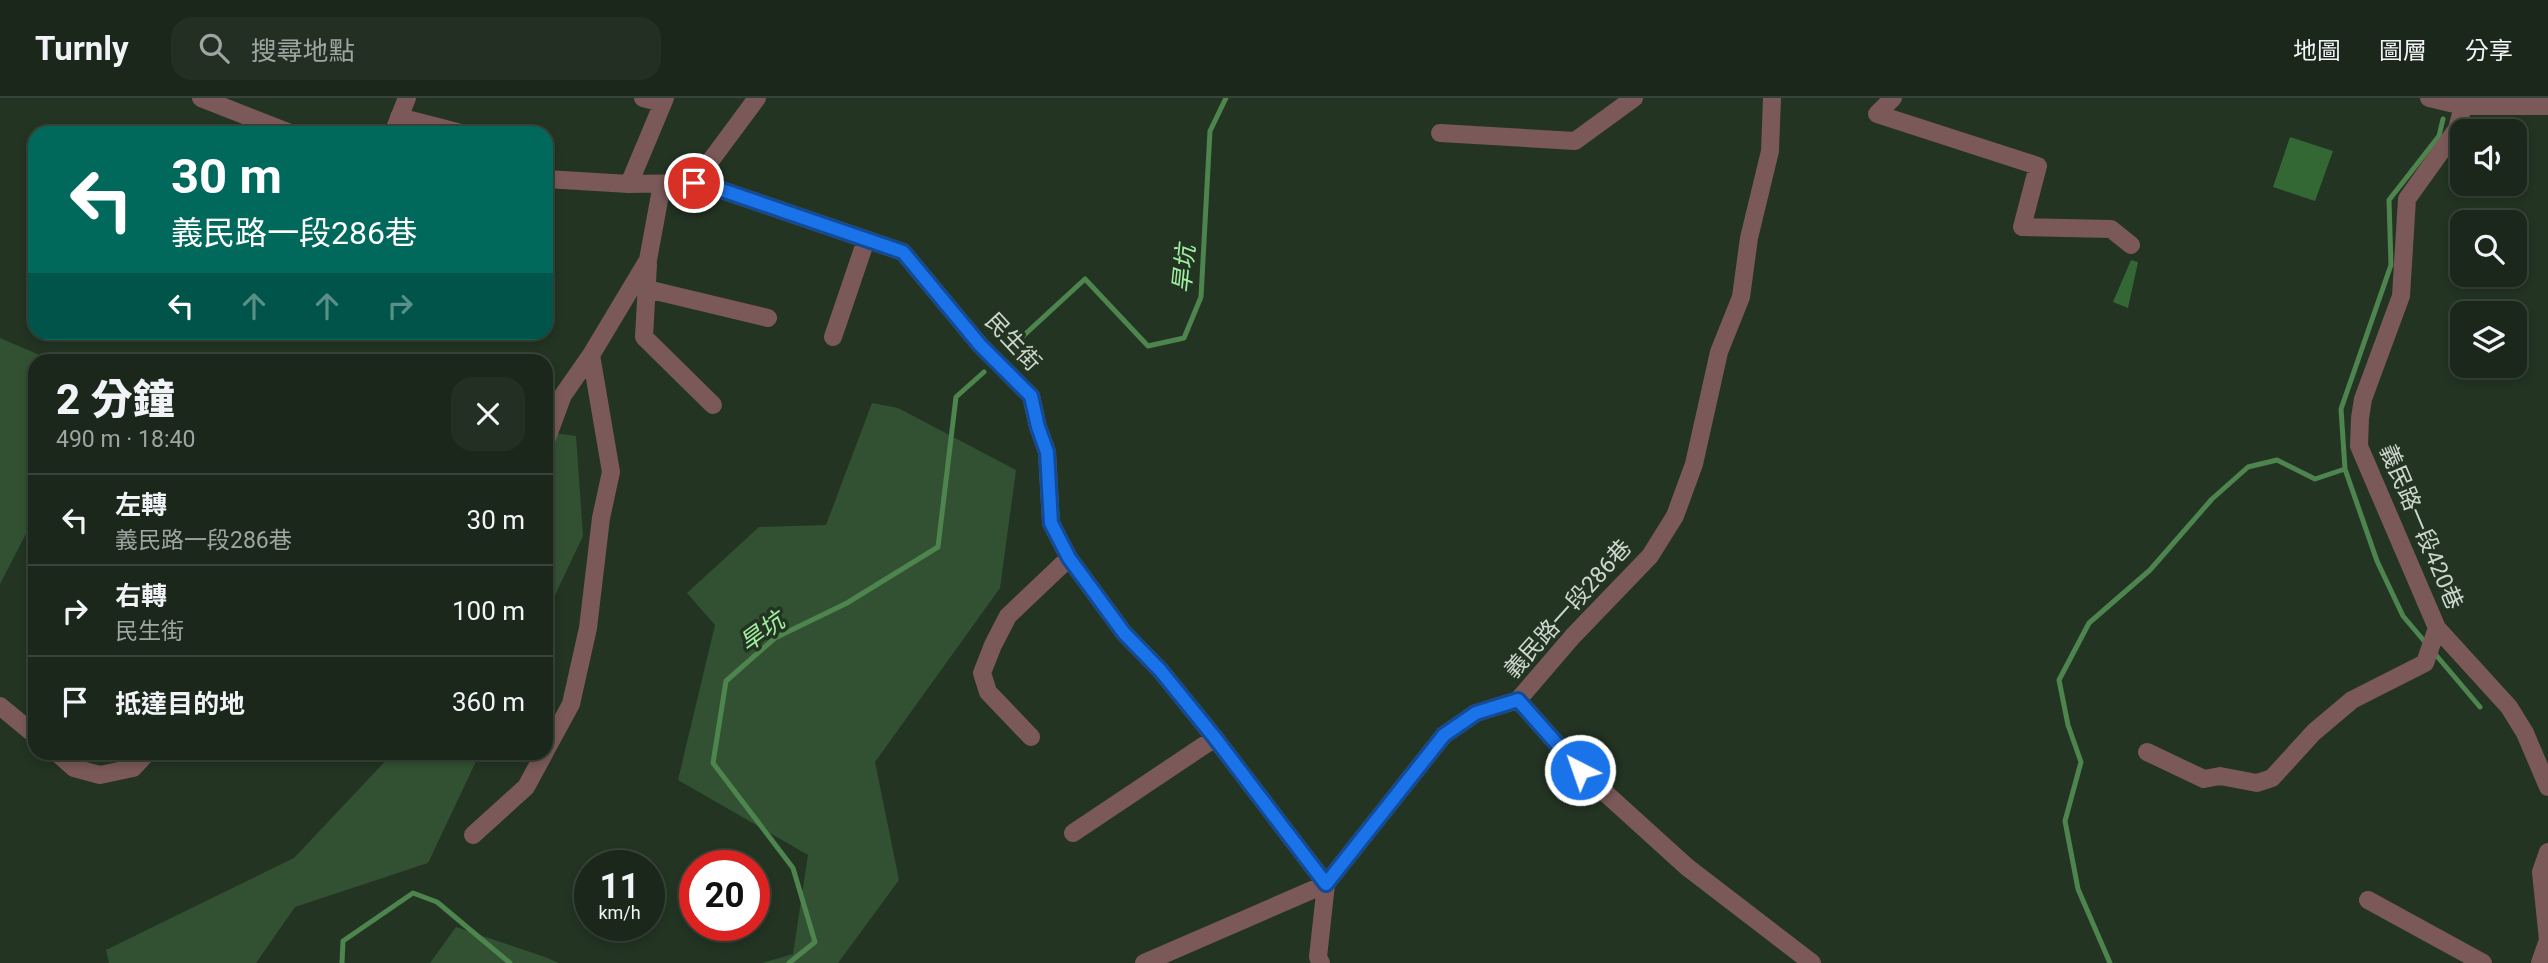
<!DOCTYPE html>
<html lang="zh-TW">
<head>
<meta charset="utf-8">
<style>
  body { margin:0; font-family:Roboto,"Noto Sans TC",sans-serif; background:#232f23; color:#f1f3f6; height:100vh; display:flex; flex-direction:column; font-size:26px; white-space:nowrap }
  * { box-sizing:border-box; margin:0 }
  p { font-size:23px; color:#9fa5a2 }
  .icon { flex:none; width:38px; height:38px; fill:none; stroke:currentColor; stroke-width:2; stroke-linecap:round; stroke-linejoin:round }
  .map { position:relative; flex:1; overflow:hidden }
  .side { position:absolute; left:28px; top:256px; width:525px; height:406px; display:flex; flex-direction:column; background:#1a271a; border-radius:21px; box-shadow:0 4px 10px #0003,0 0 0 2px #384439 }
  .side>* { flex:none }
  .hud { position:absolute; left:28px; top:28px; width:525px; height:214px; border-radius:21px; box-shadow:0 4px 10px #0003,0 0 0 2px #384439; background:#00695c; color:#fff; overflow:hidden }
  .controls { position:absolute; left:2450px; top:21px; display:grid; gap:14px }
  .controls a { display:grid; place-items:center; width:77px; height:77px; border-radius:14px; background:#1a271a; box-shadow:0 4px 10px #0003,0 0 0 2px #384439; font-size:35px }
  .speed { position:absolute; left:574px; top:752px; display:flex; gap:14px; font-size:35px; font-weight:700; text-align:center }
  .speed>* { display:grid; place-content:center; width:91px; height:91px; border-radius:50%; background:#1a271a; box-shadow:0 4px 10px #0003,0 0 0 2px #384439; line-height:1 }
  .speed small { font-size:18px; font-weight:400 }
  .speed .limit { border:10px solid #d22; background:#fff; color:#111 }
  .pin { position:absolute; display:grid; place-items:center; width:60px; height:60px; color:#fff; margin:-30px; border:4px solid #fff; border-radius:50%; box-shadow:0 2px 7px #0007 }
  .me { position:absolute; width:77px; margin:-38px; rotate:319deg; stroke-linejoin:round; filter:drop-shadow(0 0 5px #0008) }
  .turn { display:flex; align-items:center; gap:24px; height:147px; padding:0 28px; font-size:32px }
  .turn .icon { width:91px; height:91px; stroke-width:2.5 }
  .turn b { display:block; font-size:49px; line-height:60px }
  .lanes { display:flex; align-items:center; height:66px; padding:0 28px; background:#0003; justify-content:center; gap:35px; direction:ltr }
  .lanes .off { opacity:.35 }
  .round { display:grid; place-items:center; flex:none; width:74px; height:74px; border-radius:21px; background:#232f23 }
  .head { display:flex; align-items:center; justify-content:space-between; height:119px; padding:0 28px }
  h1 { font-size:42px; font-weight:800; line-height:52px }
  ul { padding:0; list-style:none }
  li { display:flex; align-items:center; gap:21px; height:91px; padding:0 28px; border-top:2px solid #384439 }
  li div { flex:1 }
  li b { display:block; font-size:26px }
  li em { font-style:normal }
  header { display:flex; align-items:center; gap:42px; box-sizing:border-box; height:98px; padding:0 35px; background:#1a271a; border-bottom:2px solid #384439 }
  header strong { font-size:33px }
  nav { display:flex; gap:38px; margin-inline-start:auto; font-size:24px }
  .search { width:490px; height:63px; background:#232f23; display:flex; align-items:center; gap:18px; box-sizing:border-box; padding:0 24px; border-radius:21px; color:#9fa5a2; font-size:26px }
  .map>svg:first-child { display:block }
  .green { fill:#325132 }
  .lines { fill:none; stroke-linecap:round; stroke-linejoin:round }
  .stream { stroke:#4e844e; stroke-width:5 }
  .building { fill:#336835 }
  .minor { stroke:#7a5958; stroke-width:18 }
  .route-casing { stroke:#114b97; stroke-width:18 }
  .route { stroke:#1a73e8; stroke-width:12 }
  .labels { text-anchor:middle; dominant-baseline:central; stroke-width:7; stroke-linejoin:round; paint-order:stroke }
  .street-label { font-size:23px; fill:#cdd7cd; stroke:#233423 }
  .water-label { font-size:24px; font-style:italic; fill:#a2efa2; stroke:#233423 }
</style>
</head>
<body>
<header>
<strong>Turnly</strong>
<div class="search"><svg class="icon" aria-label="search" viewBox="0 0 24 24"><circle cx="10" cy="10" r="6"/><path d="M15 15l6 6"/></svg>搜尋地點</div>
<nav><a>地圖</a><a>圖層</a><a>分享</a></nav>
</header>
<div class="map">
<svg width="2548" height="865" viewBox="0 0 2548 865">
  <rect width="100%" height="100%" fill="#233423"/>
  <path class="green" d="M 0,240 L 51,262 L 35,262 L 35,425 L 30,428 L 0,486 Z
    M 872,305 L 898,310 L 1016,372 L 1000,490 L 875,664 L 899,782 L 838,865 L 762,865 L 793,856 L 808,757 L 678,682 L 715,527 L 687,495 L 759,429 L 826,427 Z
    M 546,334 L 576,338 L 583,438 L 546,516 Z
    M 393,655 L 480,655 L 428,765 L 295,809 L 256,865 L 109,865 L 106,852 L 294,760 Z
    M 456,829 L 545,859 L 559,865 L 430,865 Z"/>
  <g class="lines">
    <path class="stream" d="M 1008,252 L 1085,181 L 1148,248 L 1184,240 L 1201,199 L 1210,33 L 1226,0
      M 2345,371 L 2377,463 L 2403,518 L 2480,609
      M 342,865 L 343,843 L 413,795 L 437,804 L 510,865
      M 789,865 L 815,844 L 793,770 L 713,665 L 726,583 L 775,540 L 847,505 L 938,449 L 956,299 L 984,274
      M 2110,865 L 2078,791 L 2065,723 L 2081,664 L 2068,627 L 2059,582 L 2089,525 L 2150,472 L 2212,401 L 2248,369 L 2277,362 L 2315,381 L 2345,371 L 2341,311 L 2391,167 L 2389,102 L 2439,38 L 2443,21"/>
  </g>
  <path class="building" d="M 2290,39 L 2333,53 L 2315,103 L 2273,89 Z
    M 2131,162 L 2138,164 L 2128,210 L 2113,204 Z"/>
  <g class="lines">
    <path class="minor" d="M 201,0 L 290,35
      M 643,0 L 662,5
      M 1893,0 L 1877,16 L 2038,68 L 2022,129 L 2111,131 L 2131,147
      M 2429,0 L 2463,8 L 2548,8
      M 2463,8 L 2457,31 L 2407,101 L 2401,198 L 2363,301 L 2360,320 L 2359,348 L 2437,530 L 2509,609 L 2525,635 L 2548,689
      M 399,19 L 461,35
      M 393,35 L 407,0
      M 1440,35 L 1575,43 L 1634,0
      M 546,81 L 629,86 L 694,85 L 713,89 L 903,154 L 980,247 L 1031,298 L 1038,329 L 1047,354 L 1051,425 L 1069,460 L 1124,535 L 1160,572 L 1215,640 L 1326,786 L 1318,859 L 1321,865
      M 694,85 L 757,0
      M 629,86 L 665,0
      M 648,166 L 644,239 L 713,307
      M 647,191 L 768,220
      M 833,239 L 866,142
      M 546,343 L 563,297 L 591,257
      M 1518,602 L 1580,672 L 1687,769 L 1812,865
      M 0,608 L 35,637
      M 1031,639 L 988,594 L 982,575 L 993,547 L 1008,518 L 1069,460
      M 546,652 L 571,606 L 588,530 L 601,420 L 611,374 L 591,257 L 648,162 L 662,86
      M 56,654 L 74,670 L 100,677 L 133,670 L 148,654
      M 2147,654 L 2204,681 L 2220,678 L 2257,685 L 2272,680 L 2314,634 L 2352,602 L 2425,565 L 2437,530
      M 1073,735 L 1215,640
      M 473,737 L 526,689 L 545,654
      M 2368,802 L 2483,865
      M 1144,865 L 1326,786 L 1444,637 L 1476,615 L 1518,602 L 1573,538 L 1650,458 L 1675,418 L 1694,366 L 1719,254 L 1741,199 L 1749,140 L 1770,53 L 1772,0
      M 2540,865 L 2548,842 L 2541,774 L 2548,754"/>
  </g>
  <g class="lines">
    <g class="route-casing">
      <path id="route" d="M 694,85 L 713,89 L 903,154 L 980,247 L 1031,298 L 1038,329 L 1047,354 L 1051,425 L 1069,460 L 1124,535 L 1160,572 L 1215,640 L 1326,786 L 1444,637 L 1476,615 L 1518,602 L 1580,672"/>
    </g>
    <use href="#route" class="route"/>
  </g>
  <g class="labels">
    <g class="street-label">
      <text transform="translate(1013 244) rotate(47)">民生街</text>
      <text transform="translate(2421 429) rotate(67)">義民路一段420巷</text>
      <text transform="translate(1568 511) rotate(-48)">義民路一段286巷</text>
    </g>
    <g class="water-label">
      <text transform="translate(1184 171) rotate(-84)">旱坑</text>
      <text transform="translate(762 534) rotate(-36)">旱坑</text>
    </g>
  </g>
</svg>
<div class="controls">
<a><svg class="icon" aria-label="sound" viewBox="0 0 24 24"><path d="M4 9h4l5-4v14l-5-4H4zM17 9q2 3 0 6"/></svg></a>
<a><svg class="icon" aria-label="search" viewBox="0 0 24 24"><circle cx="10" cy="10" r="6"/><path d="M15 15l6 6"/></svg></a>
<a><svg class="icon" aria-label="layers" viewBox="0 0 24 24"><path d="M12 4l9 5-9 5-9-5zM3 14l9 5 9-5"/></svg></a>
</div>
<div class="speed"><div>11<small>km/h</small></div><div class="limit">20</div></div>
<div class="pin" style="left:694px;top:85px;background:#d93025"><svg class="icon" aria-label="arrive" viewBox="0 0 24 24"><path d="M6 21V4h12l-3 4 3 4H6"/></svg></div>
<svg class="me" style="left:1580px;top:672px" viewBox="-20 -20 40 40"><circle r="17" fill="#1a73e8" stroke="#fff" stroke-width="3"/><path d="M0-11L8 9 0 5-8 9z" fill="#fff"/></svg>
<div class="hud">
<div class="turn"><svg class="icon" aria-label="left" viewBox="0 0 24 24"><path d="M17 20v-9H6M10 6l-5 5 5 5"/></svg><div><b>30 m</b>義民路一段286巷</div></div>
<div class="lanes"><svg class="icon" aria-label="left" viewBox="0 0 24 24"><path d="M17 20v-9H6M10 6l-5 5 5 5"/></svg><svg class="icon off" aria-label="ahead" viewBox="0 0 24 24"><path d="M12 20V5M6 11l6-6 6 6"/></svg><svg class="icon off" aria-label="ahead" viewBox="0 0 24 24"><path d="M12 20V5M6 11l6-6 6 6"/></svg><svg class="icon off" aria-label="right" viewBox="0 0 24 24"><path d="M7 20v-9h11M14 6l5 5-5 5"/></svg></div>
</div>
<section class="side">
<div class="head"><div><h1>2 分鐘</h1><p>490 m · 18:40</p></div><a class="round"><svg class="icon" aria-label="close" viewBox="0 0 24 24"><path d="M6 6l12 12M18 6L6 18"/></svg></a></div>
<ul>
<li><svg class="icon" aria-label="left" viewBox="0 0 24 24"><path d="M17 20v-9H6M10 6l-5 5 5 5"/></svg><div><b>左轉</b><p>義民路一段286巷</p></div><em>30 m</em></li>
<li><svg class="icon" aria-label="right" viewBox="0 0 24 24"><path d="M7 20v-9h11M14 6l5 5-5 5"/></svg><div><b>右轉</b><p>民生街</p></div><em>100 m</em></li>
<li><svg class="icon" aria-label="arrive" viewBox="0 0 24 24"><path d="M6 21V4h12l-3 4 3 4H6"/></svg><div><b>抵達目的地</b></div><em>360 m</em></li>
</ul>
</section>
</div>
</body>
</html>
